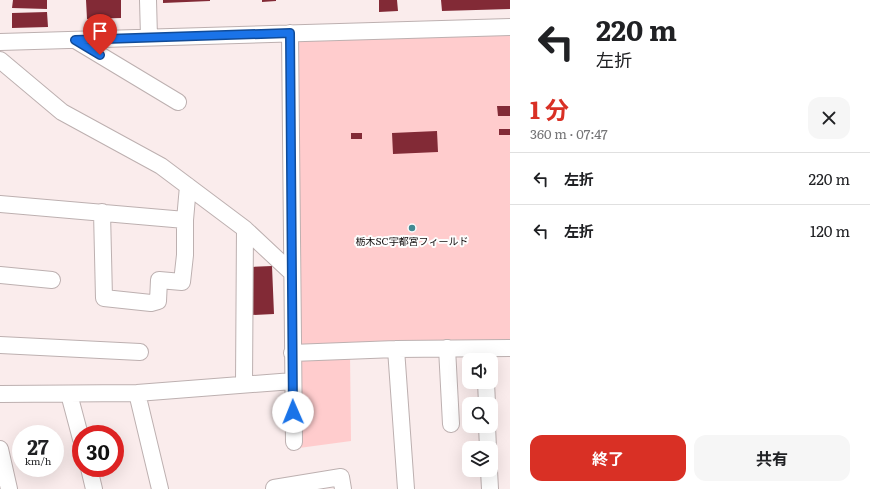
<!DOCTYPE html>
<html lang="ja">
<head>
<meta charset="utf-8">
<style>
  body { margin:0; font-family:Literata,"Noto Sans JP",serif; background:#f6f6f6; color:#202124; height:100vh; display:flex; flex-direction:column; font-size:15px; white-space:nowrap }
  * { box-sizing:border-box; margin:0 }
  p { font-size:13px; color:#757577 }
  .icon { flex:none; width:22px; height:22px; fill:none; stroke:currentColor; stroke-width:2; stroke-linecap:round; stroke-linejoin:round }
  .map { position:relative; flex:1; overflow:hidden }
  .details { display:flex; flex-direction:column; background:#fff; width:360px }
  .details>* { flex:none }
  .guide { background:#fff; color:#202124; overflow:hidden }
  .fabs { position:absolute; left:462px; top:353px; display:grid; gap:8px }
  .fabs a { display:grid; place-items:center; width:36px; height:36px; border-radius:8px; background:#fff; box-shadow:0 4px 16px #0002; font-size:20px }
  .speed { position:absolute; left:12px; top:425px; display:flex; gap:8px; font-size:20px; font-weight:700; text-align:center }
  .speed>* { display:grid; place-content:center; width:52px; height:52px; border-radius:50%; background:#fff; box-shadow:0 4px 16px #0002; line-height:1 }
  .speed small { font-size:10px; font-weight:400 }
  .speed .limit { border:6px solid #d22; background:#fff; color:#111 }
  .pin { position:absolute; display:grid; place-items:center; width:34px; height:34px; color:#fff; margin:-41px -17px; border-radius:50% 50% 50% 0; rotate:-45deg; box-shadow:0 0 4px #0007 }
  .pin .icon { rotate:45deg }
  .me { position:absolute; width:44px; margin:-22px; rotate:359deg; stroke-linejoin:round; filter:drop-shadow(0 0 3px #0008) }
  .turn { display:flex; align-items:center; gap:14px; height:84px; padding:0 20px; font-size:18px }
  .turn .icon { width:52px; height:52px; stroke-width:2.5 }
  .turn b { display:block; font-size:28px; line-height:34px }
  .round { display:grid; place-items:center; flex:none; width:42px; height:42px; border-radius:12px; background:#f6f6f6 }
  .head { display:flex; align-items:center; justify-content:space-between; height:68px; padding:0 20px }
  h1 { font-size:24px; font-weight:700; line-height:30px; color:#d93025 }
  .button { display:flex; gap:8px; margin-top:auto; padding:8px 20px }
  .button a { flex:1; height:46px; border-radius:12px; background:#d93025; color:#fff; font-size:16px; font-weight:700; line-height:46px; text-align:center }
  .button a+a { background:#f6f6f6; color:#202124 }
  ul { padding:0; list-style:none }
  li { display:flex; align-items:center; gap:12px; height:52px; padding:0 20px; border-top:1px solid #e0e0e0 }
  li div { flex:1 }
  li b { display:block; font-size:15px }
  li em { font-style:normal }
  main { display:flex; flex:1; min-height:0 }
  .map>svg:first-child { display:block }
  .green { fill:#ffcccd }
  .building { fill:#822a36 }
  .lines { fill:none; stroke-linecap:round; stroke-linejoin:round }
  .minor-casing { stroke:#bdb0b0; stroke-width:18 }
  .minor { stroke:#fff; stroke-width:16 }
  .route-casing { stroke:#114b97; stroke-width:10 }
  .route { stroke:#1a73e8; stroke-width:7 }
  .poi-dot { fill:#438a93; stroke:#fdfdfd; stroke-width:1.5 }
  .labels { text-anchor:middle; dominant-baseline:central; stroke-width:4; stroke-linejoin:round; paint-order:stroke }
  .poi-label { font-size:10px; fill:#100c0c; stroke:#fdfdfd }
</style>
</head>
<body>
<main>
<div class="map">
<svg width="510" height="489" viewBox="0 0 510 489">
  <rect width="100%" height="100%" fill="#faecec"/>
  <path class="green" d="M 510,31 L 510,344 L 297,349 L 293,38 Z
    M 350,353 L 351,441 L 299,448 L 297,362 L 306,354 Z"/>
  <path class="building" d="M 13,0 L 47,0 L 47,9 L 12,8 Z
    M 86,0 L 121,0 L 121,18 L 87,19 Z
    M 163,0 L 210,0 L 210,1 L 163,3 Z
    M 262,0 L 276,0 L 276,1 L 262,2 Z
    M 379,0 L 397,0 L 398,11 L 379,12 Z
    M 441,0 L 510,0 L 510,9 L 442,11 Z
    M 47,12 L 48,27 L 12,28 L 12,13 Z
    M 497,106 L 510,106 L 510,116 L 498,116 Z
    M 499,129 L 510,129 L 510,135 L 499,135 Z
    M 437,131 L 438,152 L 393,154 L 392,133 Z
    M 351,133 L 362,133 L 362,139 L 351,139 Z
    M 272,266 L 274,314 L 252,315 L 250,267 Z"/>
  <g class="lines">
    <g class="minor-casing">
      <path id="minor" d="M 148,0 L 149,37
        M 290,33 L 294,442
        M 75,40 L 178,102
        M 0,42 L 510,27
        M 0,60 L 62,112 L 161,166 L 245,229 L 244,384
        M 0,204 L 185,220 L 185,255 L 182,282 L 159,280 L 158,301 L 151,303 L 104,298 L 102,212
        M 185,220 L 188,186
        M 245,229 L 292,273
        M 0,275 L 52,280
        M 0,345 L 140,352
        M 447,348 L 451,424
        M 396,349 L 406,489
        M 292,353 L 396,349 L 510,348
        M 486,382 L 487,404
        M 137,393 L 160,489
        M 0,394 L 137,393 L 293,381
        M 69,394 L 81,439
        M 487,426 L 488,448
        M 0,449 L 9,489
        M 89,468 L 94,489
        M 489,470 L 490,489
        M 274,489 L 274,488 L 341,477 L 343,489"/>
    </g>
    <use href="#minor" class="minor"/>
  </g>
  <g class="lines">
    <g class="route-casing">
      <path id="route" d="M 100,55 L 75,40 L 290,33 L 293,412"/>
    </g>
    <use href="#route" class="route"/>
  </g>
  <circle class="poi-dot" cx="412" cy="228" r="4"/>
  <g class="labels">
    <g class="poi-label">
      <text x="412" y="240">栃木SC宇都宮フィールド</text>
    </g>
  </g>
</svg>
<div class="fabs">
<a><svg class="icon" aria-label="sound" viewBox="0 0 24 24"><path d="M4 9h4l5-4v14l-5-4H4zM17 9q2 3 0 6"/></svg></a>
<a><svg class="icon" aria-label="search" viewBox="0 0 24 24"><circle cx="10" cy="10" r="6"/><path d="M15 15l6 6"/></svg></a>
<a><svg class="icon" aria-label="layers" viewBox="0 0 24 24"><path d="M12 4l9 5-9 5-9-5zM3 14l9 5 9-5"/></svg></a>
</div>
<div class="speed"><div>27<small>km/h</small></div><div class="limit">30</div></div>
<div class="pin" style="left:100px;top:55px;background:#d93025"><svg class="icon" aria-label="arrive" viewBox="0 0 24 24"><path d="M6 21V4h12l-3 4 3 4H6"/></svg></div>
<svg class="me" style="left:293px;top:412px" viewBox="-20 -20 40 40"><circle r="19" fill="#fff"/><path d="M0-13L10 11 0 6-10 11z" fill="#1a73e8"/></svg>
</div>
<section class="details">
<div class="guide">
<div class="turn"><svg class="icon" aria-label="left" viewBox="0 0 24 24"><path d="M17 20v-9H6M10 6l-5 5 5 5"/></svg><div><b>220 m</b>左折</div></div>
</div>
<div class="head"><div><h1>1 分</h1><p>360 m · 07:47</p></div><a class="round"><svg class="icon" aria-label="close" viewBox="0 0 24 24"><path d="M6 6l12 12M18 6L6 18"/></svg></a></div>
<ul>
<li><svg class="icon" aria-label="left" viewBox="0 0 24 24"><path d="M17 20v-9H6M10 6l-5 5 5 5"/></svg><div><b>左折</b></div><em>220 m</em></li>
<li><svg class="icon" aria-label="left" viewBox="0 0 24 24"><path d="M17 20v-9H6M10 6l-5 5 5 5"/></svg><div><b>左折</b></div><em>120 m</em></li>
</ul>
<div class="button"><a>終了</a><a>共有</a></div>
</section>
</main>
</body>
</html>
